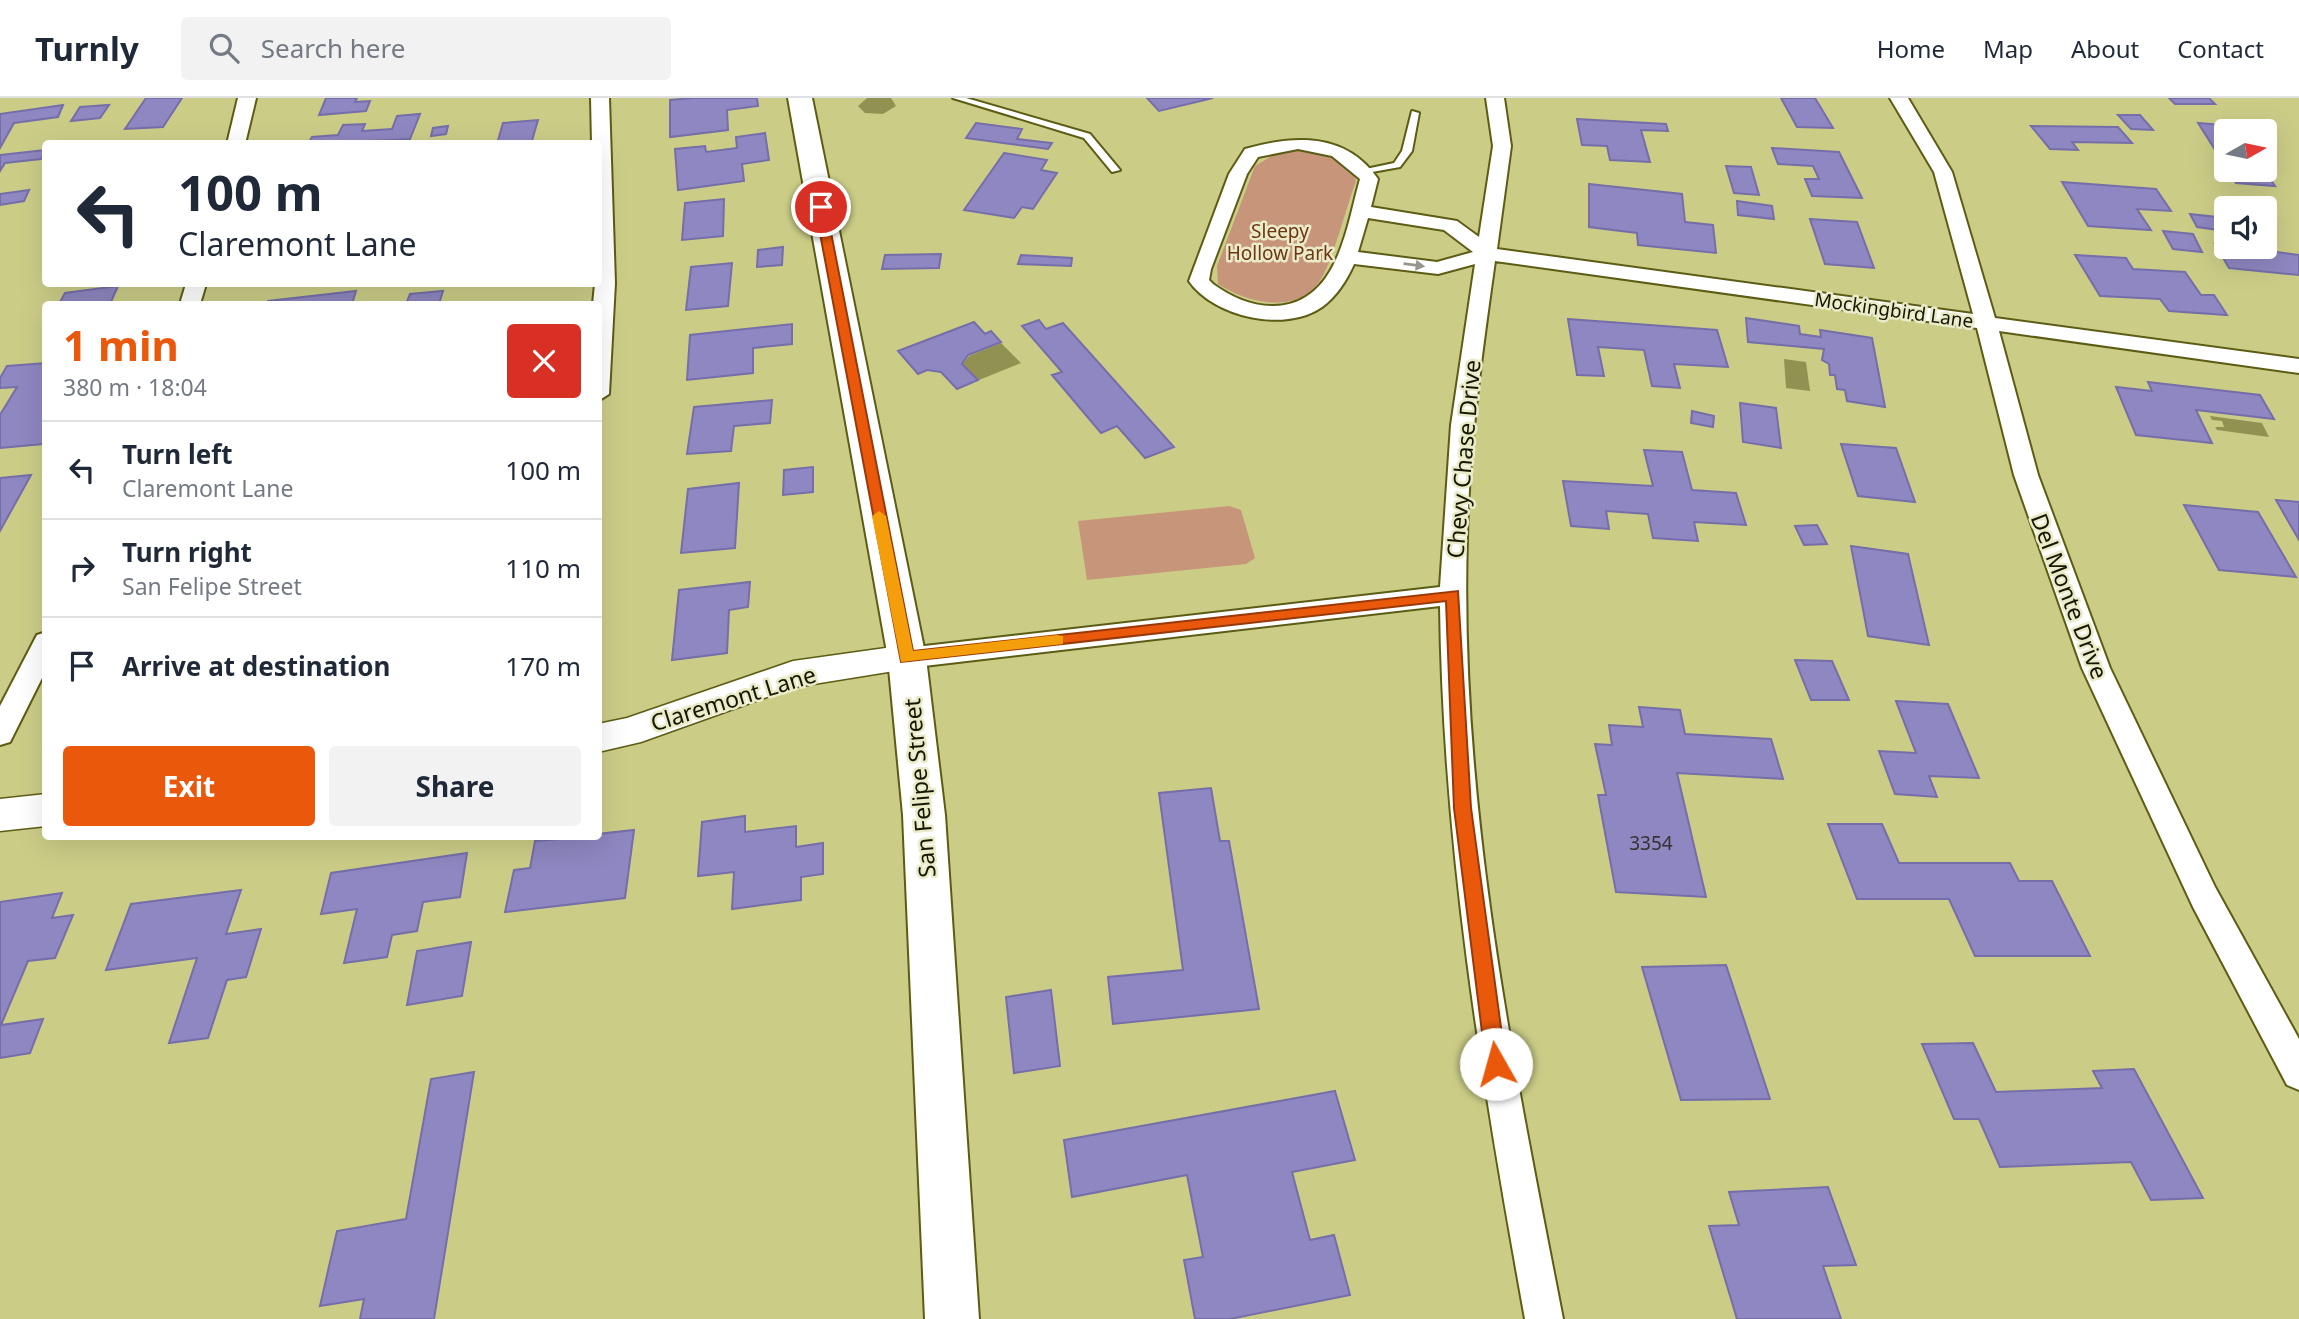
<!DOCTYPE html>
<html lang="en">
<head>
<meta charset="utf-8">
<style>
  body { margin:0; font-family:"Noto Sans",sans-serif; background:#f2f2f3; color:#1f2937; height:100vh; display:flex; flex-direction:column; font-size:26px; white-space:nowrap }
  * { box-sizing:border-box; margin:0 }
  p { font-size:23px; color:#747a83 }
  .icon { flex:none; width:38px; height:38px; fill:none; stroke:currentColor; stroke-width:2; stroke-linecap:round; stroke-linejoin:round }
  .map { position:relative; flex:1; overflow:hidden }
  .drawer { position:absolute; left:42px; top:203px; width:560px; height:539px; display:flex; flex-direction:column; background:#fff; border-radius:7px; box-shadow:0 7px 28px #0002 }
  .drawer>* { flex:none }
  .hud { position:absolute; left:42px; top:42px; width:560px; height:147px; border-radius:7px; box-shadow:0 7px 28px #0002; background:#fff; color:#1f2937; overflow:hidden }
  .needle { width:46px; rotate:81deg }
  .controls { position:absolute; left:2214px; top:21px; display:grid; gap:14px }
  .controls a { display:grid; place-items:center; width:63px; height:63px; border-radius:7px; background:#fff; box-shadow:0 7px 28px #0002; font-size:35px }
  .pin { position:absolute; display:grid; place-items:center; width:60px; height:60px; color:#fff; margin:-30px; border:4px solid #fff; border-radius:50%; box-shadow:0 2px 7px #0007 }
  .me { position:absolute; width:77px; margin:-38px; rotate:353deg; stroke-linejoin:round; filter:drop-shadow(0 0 5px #0008) }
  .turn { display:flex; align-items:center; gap:24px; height:147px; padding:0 21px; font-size:32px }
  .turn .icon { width:91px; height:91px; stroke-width:2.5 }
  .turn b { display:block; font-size:49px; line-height:60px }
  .round { display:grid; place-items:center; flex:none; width:74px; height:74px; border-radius:7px; background:#f2f2f3 }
  .headline { display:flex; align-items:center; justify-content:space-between; height:119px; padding:0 21px }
  h1 { font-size:42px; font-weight:700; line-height:52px; color:#ea580c }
  .action { display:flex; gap:14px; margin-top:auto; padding:14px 21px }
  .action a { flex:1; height:80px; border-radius:7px; background:#ea580c; color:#fff; font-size:28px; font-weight:700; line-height:80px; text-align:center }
  .action a+a { background:#f2f2f3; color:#1f2937 }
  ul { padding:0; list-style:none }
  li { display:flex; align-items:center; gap:21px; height:98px; padding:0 21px; border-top:2px solid #e0e1e3 }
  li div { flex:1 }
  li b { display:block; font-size:26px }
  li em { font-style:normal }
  header { display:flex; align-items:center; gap:42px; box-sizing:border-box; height:98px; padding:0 35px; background:#fff; border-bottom:2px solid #e0e1e3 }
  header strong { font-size:33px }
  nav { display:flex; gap:38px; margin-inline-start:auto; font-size:24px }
  .search { width:490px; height:63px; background:#f2f2f3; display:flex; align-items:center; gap:18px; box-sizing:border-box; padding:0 24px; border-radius:7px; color:#747a83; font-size:26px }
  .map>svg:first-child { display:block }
  .green { fill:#c79579 }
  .water { fill:#919251 }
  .building { fill:#8e87c1; stroke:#766ea9; stroke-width:2 }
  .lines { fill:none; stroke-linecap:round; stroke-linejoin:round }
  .service-casing { stroke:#5c5c14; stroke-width:4 }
  .minor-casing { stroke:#5c5c14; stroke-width:4 }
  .tertiary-casing { stroke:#5c5c14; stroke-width:3 }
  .secondary-casing { stroke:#5c5c14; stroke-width:4 }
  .service { fill:#fff; fill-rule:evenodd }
  .minor { fill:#fff; fill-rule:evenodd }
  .tertiary { fill:#fff; fill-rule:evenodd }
  .secondary { fill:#fff; fill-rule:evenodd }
  .oneway { fill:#97968c }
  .route { fill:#ea580c; stroke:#983908; stroke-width:2 }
  .slow { fill:#f59e0b }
  .labels { text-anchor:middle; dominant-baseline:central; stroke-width:5; stroke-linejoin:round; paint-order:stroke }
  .far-park-label { font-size:19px; fill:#6f3611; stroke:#eaebc9 }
  .far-street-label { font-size:19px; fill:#171600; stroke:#eaebc9 }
  .number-label { font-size:19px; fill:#353230 }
  .street-label { font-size:23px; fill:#171600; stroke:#eaebc9 }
</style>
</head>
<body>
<header>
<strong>Turnly</strong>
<div class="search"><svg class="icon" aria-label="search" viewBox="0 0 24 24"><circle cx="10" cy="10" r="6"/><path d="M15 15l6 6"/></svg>Search here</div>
<nav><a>Home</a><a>Map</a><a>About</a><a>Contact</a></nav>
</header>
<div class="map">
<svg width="2299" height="1221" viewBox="0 0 2299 1221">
  <rect width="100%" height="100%" fill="#cbcd87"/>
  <path class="green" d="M 1299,51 L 1328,55 L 1351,67 L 1356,83 C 1347,107 1333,162 1321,181 C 1298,218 1247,205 1218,186 L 1217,168 L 1255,68 L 1275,56 Z
    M 1229,408 L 1241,412 L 1255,460 L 1246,466 L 1087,482 L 1078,423 Z"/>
  <path class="water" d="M 867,0 L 891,0 L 896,8 L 883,16 L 865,15 L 858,8 Z
    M 1001,245 L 1021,265 L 979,282 L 963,266 L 969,258 Z
    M 1784,261 L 1806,264 L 1810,293 L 1786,290 Z
    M 2210,318 L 2262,325 L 2269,339 L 2217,332 L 2215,329 L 2224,329 L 2222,323 L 2212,322 Z"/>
  <path class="building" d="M 146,0 L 182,0 L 163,29 L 125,31 Z
    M 326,0 L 357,0 L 355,4 L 370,3 L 366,13 L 319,17 Z
    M 692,0 L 757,0 L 758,8 L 727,12 L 728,32 L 670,39 L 670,2 Z
    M 1147,0 L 1213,0 L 1159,13 Z
    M 1781,0 L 1815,0 L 1833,30 L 1797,29 Z
    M 2169,0 L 2209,0 L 2215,6 L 2175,6 Z
    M 63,7 L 58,19 L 14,25 L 0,50 L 0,16 Z
    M 109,7 L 100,20 L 71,23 L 80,9 Z
    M 420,16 L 410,41 L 308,46 L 312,39 L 338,37 L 343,27 L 365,26 L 362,33 L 392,31 L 397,18 Z
    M 2118,17 L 2140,17 L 2153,32 L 2131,31 Z
    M 1577,21 L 1666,26 L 1668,33 L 1641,32 L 1650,64 L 1610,62 L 1607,48 L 1582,47 Z
    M 538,22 L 531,46 L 497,46 L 503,25 Z
    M 976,25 L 1022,31 L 1017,41 L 1052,45 L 1048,51 L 966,40 Z
    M 2198,25 L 2235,28 L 2238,33 L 2226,33 L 2226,69 Z
    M 448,28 L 446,36 L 431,38 L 433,30 Z
    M 2031,28 L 2118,29 L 2132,45 L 2072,44 L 2078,52 L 2050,51 Z
    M 765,35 L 769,62 L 742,66 L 744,83 L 678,92 L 675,51 L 705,48 L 706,54 L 737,50 L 736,39 Z
    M 1772,50 L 1839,54 L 1862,100 L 1812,98 L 1805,81 L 1819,81 L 1813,68 L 1778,66 Z
    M 46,52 L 41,61 L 5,65 L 0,73 L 0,57 Z
    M 1004,55 L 1047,62 L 1041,72 L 1057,75 L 1033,111 L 1022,109 L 1014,120 L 964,112 Z
    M 1726,68 L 1751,69 L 1759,97 L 1734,95 Z
    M 2228,72 L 2264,72 L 2275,88 L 2236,85 Z
    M 2062,84 L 2156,91 L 2171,113 L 2137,111 L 2151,132 L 2088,128 Z
    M 1589,86 L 1682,96 L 1685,124 L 1713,127 L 1716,155 L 1638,147 L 1637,135 L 1589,129 Z
    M 29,92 L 24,103 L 0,107 L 0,96 Z
    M 724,101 L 723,138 L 682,142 L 685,105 Z
    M 1737,103 L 1772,108 L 1774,121 L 1738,117 Z
    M 2190,116 L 2226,120 L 2226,133 L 2197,129 Z
    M 1810,121 L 1857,124 L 1874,170 L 1825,166 Z
    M 2163,133 L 2193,136 L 2202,154 L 2173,151 Z
    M 2215,146 L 2299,157 L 2299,177 L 2229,170 Z
    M 783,149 L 782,167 L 757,169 L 758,152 Z
    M 941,156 L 939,170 L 882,171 L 885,157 Z
    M 1021,157 L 1072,160 L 1071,168 L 1018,166 Z
    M 2075,157 L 2126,160 L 2133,171 L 2185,174 L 2201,197 L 2214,197 L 2227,217 L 2169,213 L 2160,201 L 2100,198 Z
    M 732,165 L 728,208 L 686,212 L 691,169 Z
    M 118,188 L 110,206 L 59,206 L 65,195 Z
    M 356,193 L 352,206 L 266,206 L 268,203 Z
    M 443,193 L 439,206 L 406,206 L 410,196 Z
    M 1746,220 L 1799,228 L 1800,236 L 1821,239 L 1820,232 L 1872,240 L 1885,309 L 1847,303 L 1845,292 L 1837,291 L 1835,277 L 1830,277 L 1829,266 L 1822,262 L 1824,251 L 1748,244 Z
    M 1568,221 L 1717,232 L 1728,269 L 1674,266 L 1680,290 L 1652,288 L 1644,252 L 1598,249 L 1604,278 L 1577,277 Z
    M 1039,222 L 1046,231 L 1063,225 L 1174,349 L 1145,360 L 1117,328 L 1101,335 L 1052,277 L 1062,274 L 1022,228 Z
    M 974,224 L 985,236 L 991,233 L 1001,244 L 968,257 L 962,266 L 978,282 L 957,291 L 941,274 L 927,272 L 918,276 L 898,253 Z
    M 792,226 L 792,246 L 753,250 L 753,275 L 687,282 L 690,237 Z
    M 46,265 L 46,341 L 43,346 L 0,350 L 0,317 L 17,289 L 0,290 L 0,280 L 7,268 Z
    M 2148,284 L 2260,297 L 2274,321 L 2196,312 L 2212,345 L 2136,337 L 2116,289 L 2152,293 Z
    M 772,302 L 770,325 L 734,328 L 731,353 L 687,356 L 694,309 Z
    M 1740,305 L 1776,310 L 1781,350 L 1743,344 Z
    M 1692,313 L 1714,318 L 1713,329 L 1691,325 Z
    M 1841,346 L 1896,350 L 1915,404 L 1858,398 Z
    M 1644,352 L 1682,354 L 1692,392 L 1736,395 L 1746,427 L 1694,424 L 1698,443 L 1653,440 L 1648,416 L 1606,413 L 1609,431 L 1571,428 L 1563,383 L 1653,388 Z
    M 813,369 L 813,394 L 783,397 L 784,372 Z
    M 31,377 L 0,433 L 0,380 Z
    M 739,385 L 735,450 L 681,455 L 688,391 Z
    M 2276,402 L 2299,404 L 2299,442 Z
    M 2184,407 L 2258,414 L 2296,479 L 2219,472 Z
    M 1817,427 L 1827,446 L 1804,447 L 1795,428 Z
    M 1851,448 L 1908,456 L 1929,547 L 1868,538 Z
    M 750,484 L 748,509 L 729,512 L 727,555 L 672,562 L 679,492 Z
    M 1795,562 L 1832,563 L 1849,602 L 1811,602 Z
    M 1896,603 L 1948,606 L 1979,680 L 1929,678 L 1937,699 L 1895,696 L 1879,653 L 1916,655 Z
    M 1639,609 L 1680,612 L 1685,636 L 1771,641 L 1783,681 L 1677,675 L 1706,799 L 1616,794 L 1598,697 L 1606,697 L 1595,646 L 1612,647 L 1609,627 L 1643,629 Z
    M 1211,690 L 1220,743 L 1229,743 L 1259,911 L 1113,926 L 1108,879 L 1183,872 L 1159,695 Z
    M 745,718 L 745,734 L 796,728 L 796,749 L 823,745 L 823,776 L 801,779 L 801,802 L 732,811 L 734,774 L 698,778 L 702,724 Z
    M 1828,726 L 1882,726 L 1899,765 L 2010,765 L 2019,783 L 2052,783 L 2090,858 L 1975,858 L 1949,801 L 1857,801 Z
    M 634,732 L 625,800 L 505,814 L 514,772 L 530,770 L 535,743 L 598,738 L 598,736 Z
    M 467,755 L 460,799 L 423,804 L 417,833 L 392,837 L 387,859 L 344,865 L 357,811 L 321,816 L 331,775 Z
    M 241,792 L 226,836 L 261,831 L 246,879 L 227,882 L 208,940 L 169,945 L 197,860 L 106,872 L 131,806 Z
    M 62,795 L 52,820 L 73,817 L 55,860 L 28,863 L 1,927 L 43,921 L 30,955 L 0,960 L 0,804 Z
    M 471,844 L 462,898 L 407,907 L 417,853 Z
    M 1726,867 L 1770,1001 L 1681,1002 L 1642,869 Z
    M 1051,892 L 1060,968 L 1014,975 L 1006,899 Z
    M 1973,945 L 1996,994 L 2102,990 L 2093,973 L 2134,971 L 2203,1100 L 2151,1102 L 2131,1064 L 2000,1069 L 1979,1021 L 1954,1021 L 1922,946 Z
    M 474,974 L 434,1221 L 360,1221 L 364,1201 L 320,1208 L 337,1133 L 406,1121 L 431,981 Z
    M 1335,993 L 1355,1062 L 1292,1074 L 1310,1142 L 1334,1137 L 1350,1197 L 1230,1221 L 1195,1221 L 1184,1162 L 1203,1159 L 1187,1077 L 1072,1099 L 1064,1042 Z
    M 1828,1089 L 1856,1167 L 1823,1168 L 1841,1221 L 1737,1221 L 1709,1128 L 1739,1127 L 1729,1094 Z"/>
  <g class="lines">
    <g class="service-casing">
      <path id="service" d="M 953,0 L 966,0 L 1090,36 L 1120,72 L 1112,74 L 1084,40 Z
        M 1412,13 L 1419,15 L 1412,53 L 1400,69 L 1361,76 L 1361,72 L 1394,65 L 1402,53 Z"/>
    </g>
    <g class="minor-casing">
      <path id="minor" d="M 238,0 L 256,0 L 245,46 L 227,46 Z
        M 591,0 L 609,0 L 615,185 L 609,296 L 598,303 L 598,206 L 593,206 L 595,186 L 598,186 L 598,46 L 592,46 Z
        M 1486,0 L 1504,0 L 1511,48 L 1497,151 L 1973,216 L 1934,74 L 1890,0 L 1908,0 L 1952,74 L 1995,220 L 2299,261 L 2299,275 L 1999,233 L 2038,377 L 2110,570 L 2215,789 L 2299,941 L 2299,992 L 2287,987 L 2193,809 L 2082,570 L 2014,377 L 1977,230 L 1495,163 C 1482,255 1469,347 1467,440 C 1459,703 1513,964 1563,1221 L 1525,1221 C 1482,984 1443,749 1440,508 L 907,570 L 897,567 L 893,560 L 897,553 L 907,550 L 1440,489 L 1451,327 L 1475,166 L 1438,176 L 1354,166 C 1347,182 1336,199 1322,209 C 1285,235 1214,219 1189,183 L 1229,76 L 1245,51 C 1294,37 1346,34 1378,81 L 1371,109 L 1457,123 L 1479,139 L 1493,48 ZM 1298,51 L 1332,58 L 1360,81 C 1346,130 1338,207 1273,208 C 1251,208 1231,199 1213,186 L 1209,182 L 1211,171 L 1247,76 L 1258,59 ZM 1368,120 L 1444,132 L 1473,154 L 1437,164 L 1358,154 Z
        M 186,186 L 206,186 L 200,206 L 180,206 Z
        M 46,534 L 46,572 L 10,644 L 0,647 L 0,608 L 37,537 Z"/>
    </g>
    <g class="tertiary-casing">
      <path id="tertiary" d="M 907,547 L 919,551 L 924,560 L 919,569 L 795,589 L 641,644 L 598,654 L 598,626 L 627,620 L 793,563 Z
        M 46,696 L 46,728 L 0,733 L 0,701 Z"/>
    </g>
    <g class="secondary-casing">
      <path id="secondary" d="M 788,0 L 812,0 L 926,560 L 945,717 L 979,1221 L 925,1221 L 903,717 L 888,560 Z"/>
    </g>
    <use href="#service" class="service"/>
    <use href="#minor" class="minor"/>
    <use href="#tertiary" class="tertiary"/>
    <use href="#secondary" class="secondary"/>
  </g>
  <defs><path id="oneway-solid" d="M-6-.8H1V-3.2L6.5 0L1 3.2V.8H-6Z" transform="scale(1.75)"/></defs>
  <use class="oneway" href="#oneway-solid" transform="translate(1414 167) rotate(7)"/>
  <path class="route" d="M 821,105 L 826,109 L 913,553 L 1458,493 L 1471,710 L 1506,966 L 1503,973 L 1496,976 L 1489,973 L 1486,966 L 1454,710 L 1446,503 L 901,564 L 815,109 Z"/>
  <path class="slow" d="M 879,413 L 886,418 L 913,553 L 1057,537 L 1063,538 L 1063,546 L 901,564 L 872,418 Z"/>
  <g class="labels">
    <g class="far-park-label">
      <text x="1280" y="133">Sleepy<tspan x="1280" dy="22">Hollow Park</tspan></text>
    </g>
    <g class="far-street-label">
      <text transform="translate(1894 212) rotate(8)">Mockingbird Lane</text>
    </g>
    <g class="number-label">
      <text x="1651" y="745">3354</text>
    </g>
    <g class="street-label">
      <text transform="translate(1463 361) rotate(-85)">Chevy Chase Drive</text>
      <text transform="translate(2070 498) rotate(69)">Del Monte Drive</text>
      <text transform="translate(733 600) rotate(-17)">Claremont Lane</text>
      <text transform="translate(919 690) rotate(-95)">San Felipe Street</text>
    </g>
  </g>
</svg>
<div class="controls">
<a><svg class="needle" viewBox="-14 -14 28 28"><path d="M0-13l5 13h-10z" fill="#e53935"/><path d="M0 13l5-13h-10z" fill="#747a83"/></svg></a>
<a><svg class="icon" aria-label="sound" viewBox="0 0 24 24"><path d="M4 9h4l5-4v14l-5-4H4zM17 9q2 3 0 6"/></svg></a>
</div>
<div class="pin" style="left:821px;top:109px;background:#d93025"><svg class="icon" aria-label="arrive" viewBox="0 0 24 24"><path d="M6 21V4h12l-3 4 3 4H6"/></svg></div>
<svg class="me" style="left:1496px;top:966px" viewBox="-20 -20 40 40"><circle r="19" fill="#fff"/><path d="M0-13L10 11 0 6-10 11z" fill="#ea580c"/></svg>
<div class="hud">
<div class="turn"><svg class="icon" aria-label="left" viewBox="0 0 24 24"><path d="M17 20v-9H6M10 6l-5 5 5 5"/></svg><div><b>100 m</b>Claremont Lane</div></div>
</div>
<section class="drawer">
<div class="headline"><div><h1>1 min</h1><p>380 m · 18:04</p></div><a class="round" style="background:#d93025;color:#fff"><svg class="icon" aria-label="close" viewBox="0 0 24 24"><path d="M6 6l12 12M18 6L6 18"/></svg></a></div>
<ul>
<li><svg class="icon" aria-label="left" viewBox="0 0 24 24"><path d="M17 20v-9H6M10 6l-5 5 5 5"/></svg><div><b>Turn left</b><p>Claremont Lane</p></div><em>100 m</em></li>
<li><svg class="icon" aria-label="right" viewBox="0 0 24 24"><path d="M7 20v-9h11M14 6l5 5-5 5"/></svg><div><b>Turn right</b><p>San Felipe Street</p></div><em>110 m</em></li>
<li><svg class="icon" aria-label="arrive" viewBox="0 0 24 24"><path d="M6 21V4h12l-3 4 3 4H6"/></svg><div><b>Arrive at destination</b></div><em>170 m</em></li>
</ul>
<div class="action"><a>Exit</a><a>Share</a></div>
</section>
</div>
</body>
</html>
